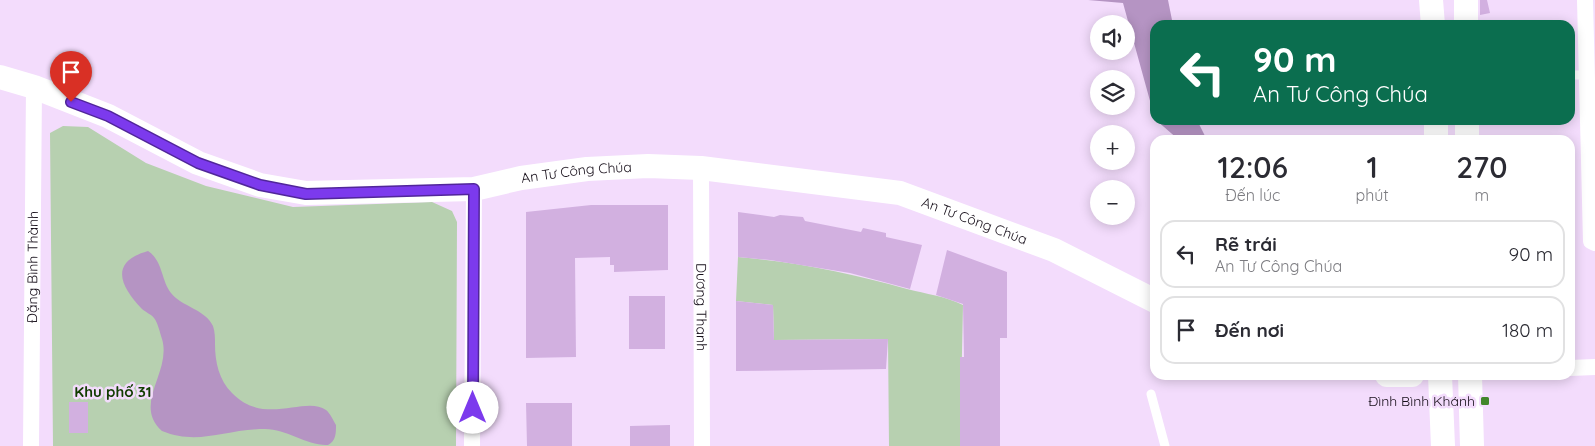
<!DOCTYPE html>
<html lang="vi">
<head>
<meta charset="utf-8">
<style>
  body { margin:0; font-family:Quicksand,sans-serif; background:#f7f7f7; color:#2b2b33; height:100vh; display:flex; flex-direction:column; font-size:19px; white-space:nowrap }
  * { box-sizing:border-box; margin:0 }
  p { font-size:16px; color:#7c7c81 }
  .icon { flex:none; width:28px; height:28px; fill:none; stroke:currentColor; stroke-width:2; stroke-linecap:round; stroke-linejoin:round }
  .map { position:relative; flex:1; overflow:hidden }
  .sheet { position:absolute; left:1150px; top:135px; width:425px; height:245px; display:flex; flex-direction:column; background:#fff; border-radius:15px; box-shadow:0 2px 12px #0003 }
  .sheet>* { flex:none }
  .hud { position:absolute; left:1150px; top:20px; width:425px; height:105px; border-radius:15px; box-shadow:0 2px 12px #0003; background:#0b6e4f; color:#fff; overflow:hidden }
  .controls { position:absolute; left:1090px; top:15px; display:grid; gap:10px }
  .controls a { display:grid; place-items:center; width:45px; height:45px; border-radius:50%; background:#fff; box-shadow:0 2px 12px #0003; font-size:25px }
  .pin { position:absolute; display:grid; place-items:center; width:42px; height:42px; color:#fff; margin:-51px -21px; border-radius:50% 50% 50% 0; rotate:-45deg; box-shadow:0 0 5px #0007 }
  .pin .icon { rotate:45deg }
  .me { position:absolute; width:55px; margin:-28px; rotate:0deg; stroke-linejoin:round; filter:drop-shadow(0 0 4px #0008) }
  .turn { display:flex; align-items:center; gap:18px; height:105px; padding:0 20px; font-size:22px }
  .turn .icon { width:65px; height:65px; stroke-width:2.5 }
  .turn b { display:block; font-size:35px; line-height:42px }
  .eta { display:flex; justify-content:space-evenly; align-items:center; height:85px; text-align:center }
  .eta b { font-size:30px; font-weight:600; line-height:35px }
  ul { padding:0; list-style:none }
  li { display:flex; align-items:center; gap:15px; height:68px; margin:0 10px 8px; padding:0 10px; border:2px solid #e1e1e2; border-radius:15px }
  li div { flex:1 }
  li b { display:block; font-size:19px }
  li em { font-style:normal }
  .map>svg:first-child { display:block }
  .green { fill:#b7d0b0 }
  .water { fill:#b594c3 }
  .building { fill:#d2b0e0 }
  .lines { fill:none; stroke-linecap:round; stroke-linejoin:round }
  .lane { stroke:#fff; stroke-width:9 }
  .street { stroke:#fff; stroke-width:16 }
  .secondary { stroke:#fff; stroke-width:24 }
  .route-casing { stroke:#51269a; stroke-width:12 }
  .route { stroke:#7c3aed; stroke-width:9 }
  .poi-dot { fill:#42872b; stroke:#f3dcfc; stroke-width:2 }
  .labels { text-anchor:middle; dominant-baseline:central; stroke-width:5; stroke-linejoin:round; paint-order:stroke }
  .street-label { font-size:14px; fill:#170f1a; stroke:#f3dcfc }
  .poi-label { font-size:14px; fill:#170f1a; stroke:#f3dcfc; text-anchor:end }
  .neighbourhood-label { font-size:15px; font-weight:bold; fill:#113d00; stroke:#f3dcfc }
</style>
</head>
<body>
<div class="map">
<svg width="1595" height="446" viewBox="0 0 1595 446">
  <rect width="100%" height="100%" fill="#f3dcfc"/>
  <path class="green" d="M 63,126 L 88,127 L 146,163 L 206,186 L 293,207 L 432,202 L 452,211 L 457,222 L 456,446 L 53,446 L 50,133 Z
    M 738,257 C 796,262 851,273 907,289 C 926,294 945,296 963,305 L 960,446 L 889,446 L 888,339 L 774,340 L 773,305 L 736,301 Z"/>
  <path class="water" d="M 1088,0 L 1168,0 L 1173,25 L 1155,25 L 1155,119 L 1123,3 Z
    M 1156,120 L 1197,120 L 1207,140 L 1179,140 Z
    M 148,251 C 163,261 161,280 171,293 C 182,307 205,309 213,326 C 215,332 215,338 215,344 C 215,362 219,380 232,393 C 265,427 305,395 326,410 C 330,413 333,420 336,425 C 336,433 336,441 328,445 C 307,446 287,429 265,429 C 225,429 199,446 162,431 C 132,404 172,372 162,339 C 160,333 158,323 154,318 C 151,314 145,312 142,309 C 120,286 109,262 148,251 Z"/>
  <path class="building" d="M 1480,0 L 1487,0 L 1490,13 L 1480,15 Z
    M 591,205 L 668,205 L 668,270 L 614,272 L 614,265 L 610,265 L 610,257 L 575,258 L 576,357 L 526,358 L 526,212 Z
    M 738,212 L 774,217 L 780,215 L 803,217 L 805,221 L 861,232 L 863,228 L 886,233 L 886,237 L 922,245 L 910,289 L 850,273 L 770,260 L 738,257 Z
    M 947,250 L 1007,272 L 1007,338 L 1000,338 L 1000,446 L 960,446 L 960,357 L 964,357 L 963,304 L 936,295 Z
    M 629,296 L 665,296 L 665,349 L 629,349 Z
    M 736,301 L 773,305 L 774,340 L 888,339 L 886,369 L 736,371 Z
    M 69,402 L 88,402 L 88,433 L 69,433 Z
    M 526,403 L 572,403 L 572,446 L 527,446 Z
    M 670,425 L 670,446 L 630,446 L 630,426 Z"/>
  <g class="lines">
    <path class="lane" d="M 1570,75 L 1585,75
      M 1151,394 L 1165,446"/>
    <g class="street">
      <path d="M 1585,0 L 1591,241 L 1595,243"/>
      <path id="s1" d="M 701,168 L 702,446"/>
      <path d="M 1570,368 L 1595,367"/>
      <path id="s2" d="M 31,446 L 34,87"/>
      <path d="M 472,446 L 474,189"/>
    </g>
    <g class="secondary">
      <path d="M 1431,0 L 1433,25"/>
      <path d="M 1466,0 L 1466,25"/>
      <path id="s3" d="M 0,77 L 34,87 L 108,116 L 198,163 L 260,185 L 306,193 L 474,189 L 521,178 L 587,169 L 648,166 L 701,168 L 900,193 L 1054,250 L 1155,301"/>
      <path d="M 1436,120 L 1436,140"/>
      <path d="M 1467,120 L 1467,140"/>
      <path d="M 1387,375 L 1412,375"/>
      <path d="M 1440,375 L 1443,446"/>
      <path d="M 1470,375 L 1472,446"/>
    </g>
  </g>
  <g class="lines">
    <g class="route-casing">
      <path id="route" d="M 71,102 L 108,116 L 198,163 L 260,185 L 306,194 L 474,189 L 473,408"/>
    </g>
    <use href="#route" class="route"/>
  </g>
  <rect class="poi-dot" x="1480" y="396" width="10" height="10" rx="2.5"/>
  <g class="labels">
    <g class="street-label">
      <text stroke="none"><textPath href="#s3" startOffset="601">An Tư Công Chúa</textPath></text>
      <text stroke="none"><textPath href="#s3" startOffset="1006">An Tư Công Chúa</textPath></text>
      <text stroke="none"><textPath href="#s2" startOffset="179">Đặng Bình Thành</textPath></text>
      <text stroke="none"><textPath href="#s1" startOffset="139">Dương Thanh</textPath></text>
    </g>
    <g class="poi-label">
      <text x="1475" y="401">Đình Bình Khánh</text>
    </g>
    <g class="neighbourhood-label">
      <text x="113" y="391">Khu phố 31</text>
    </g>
  </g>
</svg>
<div class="controls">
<a><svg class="icon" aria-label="sound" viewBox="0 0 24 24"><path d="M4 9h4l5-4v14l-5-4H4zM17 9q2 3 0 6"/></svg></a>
<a><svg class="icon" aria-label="layers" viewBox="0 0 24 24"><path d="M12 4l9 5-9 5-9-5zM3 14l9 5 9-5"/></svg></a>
<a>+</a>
<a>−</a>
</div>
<div class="pin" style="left:71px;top:102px;background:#d93025"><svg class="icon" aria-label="arrive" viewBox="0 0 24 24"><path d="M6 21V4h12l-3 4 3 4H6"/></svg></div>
<svg class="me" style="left:473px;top:408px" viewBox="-20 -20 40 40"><circle r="19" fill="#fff"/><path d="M0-13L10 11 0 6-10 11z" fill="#7c3aed"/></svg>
<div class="hud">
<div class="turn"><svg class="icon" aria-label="left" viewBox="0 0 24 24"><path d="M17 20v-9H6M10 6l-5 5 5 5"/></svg><div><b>90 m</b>An Tư Công Chúa</div></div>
</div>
<section class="sheet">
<div class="eta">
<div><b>12:06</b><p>Đến lúc</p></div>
<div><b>1</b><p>phút</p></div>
<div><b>270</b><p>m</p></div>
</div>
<ul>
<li><svg class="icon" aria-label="left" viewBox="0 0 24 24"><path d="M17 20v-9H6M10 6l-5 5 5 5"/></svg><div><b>Rẽ trái</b><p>An Tư Công Chúa</p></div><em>90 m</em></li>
<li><svg class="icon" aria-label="arrive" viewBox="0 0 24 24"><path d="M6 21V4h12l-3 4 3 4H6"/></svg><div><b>Đến nơi</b></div><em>180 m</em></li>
</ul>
</section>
</div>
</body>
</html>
